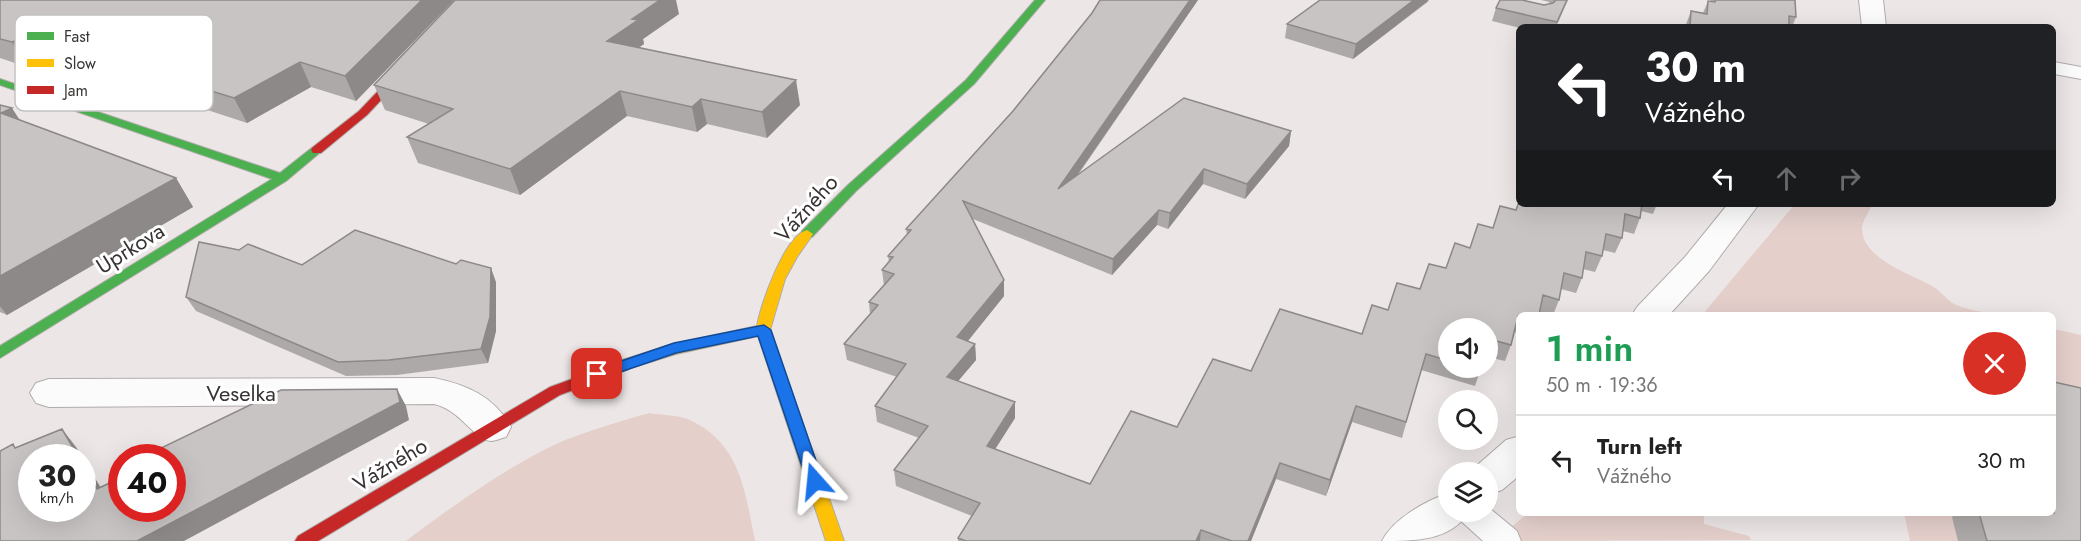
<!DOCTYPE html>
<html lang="en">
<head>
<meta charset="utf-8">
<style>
  body { margin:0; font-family:Jost,sans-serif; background:#f2f2f2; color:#222; height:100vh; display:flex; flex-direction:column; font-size:22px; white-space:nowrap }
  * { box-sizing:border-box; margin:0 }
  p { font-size:20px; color:#767676 }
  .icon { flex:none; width:33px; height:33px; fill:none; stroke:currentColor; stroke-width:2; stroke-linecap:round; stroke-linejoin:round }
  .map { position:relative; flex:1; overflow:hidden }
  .side { position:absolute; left:1516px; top:312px; width:540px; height:204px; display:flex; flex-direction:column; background:#fff; border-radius:9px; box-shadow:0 6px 24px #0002 }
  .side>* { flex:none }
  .top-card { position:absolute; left:1516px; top:24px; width:540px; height:183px; border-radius:9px; box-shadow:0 6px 24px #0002; background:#202124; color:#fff; overflow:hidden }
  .fabs { position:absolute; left:1438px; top:318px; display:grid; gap:12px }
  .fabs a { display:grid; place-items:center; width:60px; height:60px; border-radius:50%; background:#fff; box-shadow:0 6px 24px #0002; font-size:30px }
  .speed { position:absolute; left:18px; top:444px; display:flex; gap:12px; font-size:30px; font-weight:700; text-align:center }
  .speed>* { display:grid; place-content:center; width:78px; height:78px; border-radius:50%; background:#fff; box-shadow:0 6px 24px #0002; line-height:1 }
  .speed small { font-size:15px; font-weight:400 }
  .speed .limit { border:9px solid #d22; background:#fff; color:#111 }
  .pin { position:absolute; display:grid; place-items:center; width:51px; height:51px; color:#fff; margin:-26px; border-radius:12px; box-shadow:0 3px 9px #0006 }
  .me { position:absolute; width:66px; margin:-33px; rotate:342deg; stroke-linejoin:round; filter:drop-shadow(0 0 4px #0008) }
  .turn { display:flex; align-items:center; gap:21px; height:126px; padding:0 30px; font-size:27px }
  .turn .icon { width:78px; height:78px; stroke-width:2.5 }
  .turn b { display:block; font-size:42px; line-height:51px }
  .lanes { display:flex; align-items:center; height:57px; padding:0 30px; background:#0003; justify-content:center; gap:30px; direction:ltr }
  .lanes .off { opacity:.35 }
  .round { display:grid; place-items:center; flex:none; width:63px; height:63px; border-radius:32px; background:#f2f2f2 }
  .head { display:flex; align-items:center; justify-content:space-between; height:102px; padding:0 30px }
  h1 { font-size:36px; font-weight:600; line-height:45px; color:#1e9e55 }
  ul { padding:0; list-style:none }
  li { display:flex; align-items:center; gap:18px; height:90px; padding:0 30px; border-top:2px solid #e0e0e0 }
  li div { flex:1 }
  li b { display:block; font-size:22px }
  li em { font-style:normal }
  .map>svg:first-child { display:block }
  .green { fill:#e4cfcb }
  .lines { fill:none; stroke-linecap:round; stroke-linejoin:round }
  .lane-casing { stroke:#b0acab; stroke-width:2 }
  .street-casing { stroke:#b0acab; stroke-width:2 }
  .fast-casing { stroke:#b0acab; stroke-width:2 }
  .slow-casing { stroke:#b0acab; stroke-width:2 }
  .jam-casing { stroke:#b0acab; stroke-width:2 }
  .lane { fill:#fcfbfb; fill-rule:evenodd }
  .street { fill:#fcfbfb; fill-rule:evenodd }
  .fast { fill:#4caf50; fill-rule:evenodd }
  .slow { fill:#ffc107; fill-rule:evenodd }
  .jam { fill:#c62828; fill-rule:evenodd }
  .wall { fill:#aca9a8 }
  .shaded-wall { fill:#8c8988 }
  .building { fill:#c8c4c3; stroke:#8c8988; stroke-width:1.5 }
  .route { fill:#1a73e8; stroke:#114b97; stroke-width:1.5 }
  .labels { text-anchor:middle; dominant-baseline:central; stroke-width:6; stroke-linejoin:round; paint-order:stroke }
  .street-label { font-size:22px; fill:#383434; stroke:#fff }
  .key { fill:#fff; stroke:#c3c2c2; stroke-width:1.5 }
  .key-label { font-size:16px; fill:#383434 }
</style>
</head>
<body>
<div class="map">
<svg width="2081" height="541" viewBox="0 0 2081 541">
  <rect width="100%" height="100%" fill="#ece7e6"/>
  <path class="green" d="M 1795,204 L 1873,204 C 1869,211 1862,221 1862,229 C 1863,260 1912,274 1932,286 C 1940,290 1946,299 1954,304 C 1966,310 1985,312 1999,315 L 1702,315 Z
    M 2054,329 L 2081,335 L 2081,541 L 1910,541 L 1904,513 L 2054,513 Z
    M 649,413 C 661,415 679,415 690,420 C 741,444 745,492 755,541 L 406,541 C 447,510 494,476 540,452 C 574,434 612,424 649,413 Z
    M 1528,513 L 1704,513 L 1704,524 L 1749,536 L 1751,540 L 1494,541 Z"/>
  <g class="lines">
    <g class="lane-casing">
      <path id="lane" d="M 2054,62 L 2081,67 L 2081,79 L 2054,74 Z
        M 1488,507 L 1517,531 L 1521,541 L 1483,541 L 1461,521 L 1456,512 L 1488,512 Z"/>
    </g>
    <g class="street-casing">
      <path id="street" d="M 1859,0 L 1883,0 L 1886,27 L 1862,27 Z
        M 1728,204 L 1759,204 L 1709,271 L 1669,315 L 1632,315 L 1637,307 L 1685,257 Z
        M 434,378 C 467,385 494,396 511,427 L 506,437 C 501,438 495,441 491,441 C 474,440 461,410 434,404 L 49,407 L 36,403 L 30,393 L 36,383 L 49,379 Z
        M 1520,436 L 1520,475 L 1502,490 L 1488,495 L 1488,472 L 1471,472 L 1474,468 L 1506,440 Z
        M 1449,493 L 1449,512 L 1469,512 C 1450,541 1416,541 1382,541 C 1393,519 1425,501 1449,493 Z"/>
    </g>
    <g class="fast-casing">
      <path id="fast" d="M 1035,0 L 1045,0 L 974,84 L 856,191 L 812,237 L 802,237 L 801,234 L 802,231 L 848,185 L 966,80 Z
        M 0,79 L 280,173 L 313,147 L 321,147 L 323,150 L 286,181 L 0,358 L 0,346 L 272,179 L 0,85 Z"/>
    </g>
    <g class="slow-casing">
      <path id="slow" d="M 807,230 L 813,234 L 797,257 L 785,279 L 770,330 L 844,541 L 826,541 L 758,336 L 676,354 L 624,370 L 619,369 L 617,365 L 619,361 L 674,344 L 757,326 C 761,305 784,236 807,230 Z"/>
    </g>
    <g class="jam-casing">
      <path id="jam" d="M 465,0 L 475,0 L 367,115 L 321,153 L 313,153 L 311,150 L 313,147 L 359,111 Z
        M 624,360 L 629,361 L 631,365 L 629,369 L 560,395 L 318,541 L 295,541 L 298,536 L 550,387 Z"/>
    </g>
    <use href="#lane" class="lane"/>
    <use href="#street" class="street"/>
    <use href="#fast" class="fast"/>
    <use href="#slow" class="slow"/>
    <use href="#jam" class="jam"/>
  </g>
  <path class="wall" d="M 0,0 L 454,0 L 356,101 L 311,87 L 247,123 L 180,101 L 166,77 L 173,73 L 78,44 L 27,67 L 0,58 Z
    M 1100,0 L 1198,0 L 1078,175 L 1291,131 L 1289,146 L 1245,199 L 1203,184 L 1168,229 L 1157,225 L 1112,275 L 973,219 L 1004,280 L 1004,296 L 968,341 L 975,344 L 976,360 L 958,381 L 1015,418 L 995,449 L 1090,484 L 1177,427 L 1251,371 L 1362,334 L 1388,310 L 1420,289 L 1516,210 L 1520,198 L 1520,204 L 1657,204 L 1653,214 L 1641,211 L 1640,218 L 1634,234 L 1623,231 L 1622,238 L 1615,253 L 1603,250 L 1602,256 L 1595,272 L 1583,269 L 1582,278 L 1576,293 L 1561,289 L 1559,300 L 1553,315 L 1539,312 L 1520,315 L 1520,334 L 1514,332 L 1511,345 L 1505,361 L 1488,357 L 1488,328 L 1449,328 L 1449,368 L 1481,368 L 1475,386 L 1421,370 L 1402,438 L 1352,422 L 1326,496 L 1276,479 L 1251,541 L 958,541 L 958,538 L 972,516 L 896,486 L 894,470 L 919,438 L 877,422 L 875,406 L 897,377 L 847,360 L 844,344 L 870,314 L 869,302 L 884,286 L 882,270 L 889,262 L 888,256 L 907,235 L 906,229 L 1013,111 L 1092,13 Z
    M 1541,0 L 1568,0 L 1556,27 L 1520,28 L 1492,21 L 1496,8 L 1544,5 L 1550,4 L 1549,2 Z
    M 1711,0 L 1795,0 L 1796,17 L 1792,27 L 1685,27 L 1691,11 L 1703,13 L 1708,1 L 1710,1 Z
    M 1429,1 L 1353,59 L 1285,38 L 1287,24 Z
    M 679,14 L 643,39 L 644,44 L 639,47 L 800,105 L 767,138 L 707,124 L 697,132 L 627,116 L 520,195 L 418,163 L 407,137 L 429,124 L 385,110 L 374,85 Z
    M 0,105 L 20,120 L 176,178 L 193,207 L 7,315 L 0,312 Z
    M 239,250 L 302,265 L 496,282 L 496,331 L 488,363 L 397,375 L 346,376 L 196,311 L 186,297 Z
    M 1956,513 L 2054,513 L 2081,541 L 1958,541 L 1952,517 Z"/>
  <path class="shaded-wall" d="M 422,0 L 454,0 L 356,101 L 345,76 Z
    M 660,0 L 676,0 L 679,14 L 643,39 L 644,44 L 614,65 L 607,41 L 632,19 Z
    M 1190,0 L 1198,0 L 1057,204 L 1058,189 Z
    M 1414,0 L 1429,0 L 1353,59 L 1356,44 Z
    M 64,20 L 78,44 L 27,67 L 12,42 Z
    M 300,62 L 311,87 L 247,123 L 234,98 Z
    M 796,80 L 800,105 L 767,138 L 762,112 Z
    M 620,91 L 627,116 L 520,195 L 510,169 Z
    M 701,99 L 707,124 L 697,132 L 692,107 Z
    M 12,108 L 30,136 L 1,113 Z
    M 1291,131 L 1289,146 L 1245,199 L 1247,184 Z
    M 1204,169 L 1203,184 L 1168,229 L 1170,213 Z
    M 176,178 L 193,207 L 7,315 L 0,306 L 0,276 Z
    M 1159,210 L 1157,225 L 1112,275 L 1113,259 Z
    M 491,268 L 496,282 L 496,331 L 488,363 L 481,349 Z
    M 1004,280 L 1004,296 L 958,353 L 957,337 Z
    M 975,344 L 976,360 L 948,393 L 947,377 Z
    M 397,389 L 406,406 L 409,420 L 184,541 L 137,541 Z
    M 1015,402 L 1015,418 L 987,462 L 987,446 Z
    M 1356,406 L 1352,422 L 1326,496 L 1330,480 Z
    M 62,429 L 76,447 L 112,506 L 97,489 L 82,464 L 82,458 L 79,458 Z
    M 1280,463 L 1276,479 L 1251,541 L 1248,541 Z
    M 1201,530 L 1200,541 L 1196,541 Z"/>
  <path class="building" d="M 0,0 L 422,0 L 345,76 L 300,62 L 234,98 L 166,77 L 199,61 L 64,20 L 12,42 L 0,39 Z
    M 455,0 L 660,0 L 632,19 L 638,20 L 607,41 L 796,80 L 762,112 L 701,99 L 692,107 L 620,91 L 510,169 L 407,137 L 453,109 L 374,85 Z
    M 1100,0 L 1190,0 L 1058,189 L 1184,98 L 1291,131 L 1247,184 L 1204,169 L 1170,213 L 1159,210 L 1113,259 L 963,201 L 1004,280 L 957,337 L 975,344 L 947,377 L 1015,402 L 987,446 L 1090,484 L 1131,411 L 1177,427 L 1213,359 L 1251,371 L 1280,309 L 1362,334 L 1372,305 L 1388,310 L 1397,283 L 1420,289 L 1429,264 L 1446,268 L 1455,243 L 1470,248 L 1478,224 L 1493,228 L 1500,206 L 1516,210 L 1520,199 L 1520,204 L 1642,204 L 1640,218 L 1625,214 L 1622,238 L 1606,234 L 1602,256 L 1586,252 L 1582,278 L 1564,273 L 1559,300 L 1543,295 L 1539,315 L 1520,315 L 1520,317 L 1518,316 L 1511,345 L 1489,339 L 1488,342 L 1488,328 L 1449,328 L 1449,361 L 1426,354 L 1406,422 L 1356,406 L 1330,480 L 1280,463 L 1248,541 L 1232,541 L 1201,530 L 1196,541 L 966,541 L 958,538 L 980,503 L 894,470 L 928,426 L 875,406 L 906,364 L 844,344 L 878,305 L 869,302 L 894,274 L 882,270 L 893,257 L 888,256 L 911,230 L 906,229 L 1013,111 L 1092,13 Z
    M 1320,0 L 1414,0 L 1356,44 L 1287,24 Z
    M 1500,0 L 1522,0 L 1544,5 L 1553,3 L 1556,0 L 1567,0 L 1557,22 L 1496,8 Z
    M 1715,0 L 1795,0 L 1796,17 L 1789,16 L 1789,27 L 1690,27 L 1691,11 L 1707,14 L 1708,1 L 1715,2 Z
    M 0,105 L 12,108 L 1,113 L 176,178 L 0,276 Z
    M 355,230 L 456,264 L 461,260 L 491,268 L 490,317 L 481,349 L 389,360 L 338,362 L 186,297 L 199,242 L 239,250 L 248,244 L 302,265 Z
    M 1471,368 L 1481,368 L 1480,370 Z
    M 2054,382 L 2081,388 L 2081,541 L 1987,541 L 1979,513 L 2054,513 Z
    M 397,389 L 400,402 L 137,541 L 0,541 L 0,451 L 13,444 L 15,448 L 62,429 L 79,458 L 32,458 L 32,508 L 82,508 L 82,464 L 97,489 L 122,477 L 122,508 L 172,508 L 172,458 L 163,458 L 165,457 L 161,448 L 281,390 Z"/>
  <path class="route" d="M 764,325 L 771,330 L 823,481 L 821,486 L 815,487 L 809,486 L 807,481 L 758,336 L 676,353 L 597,380 L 592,378 L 590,374 L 592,371 L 674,343 Z"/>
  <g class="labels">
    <g class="street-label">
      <text transform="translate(806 208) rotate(-48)">Vážného</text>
      <text transform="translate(130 248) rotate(-32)">Uprkova</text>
      <text x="241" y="393">Veselka</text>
      <text transform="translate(390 464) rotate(-31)">Vážného</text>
    </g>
  </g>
  <rect x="15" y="15" width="198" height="96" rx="9" class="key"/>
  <rect x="27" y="32" width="27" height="8" fill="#4caf50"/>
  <rect x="27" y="59" width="27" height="8" fill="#ffc107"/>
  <rect x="27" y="86" width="27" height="8" fill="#c62828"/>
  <g class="key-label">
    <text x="64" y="42">Fast</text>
    <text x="64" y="69">Slow</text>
    <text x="64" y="96">Jam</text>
  </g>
</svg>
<div class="fabs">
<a><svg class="icon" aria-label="sound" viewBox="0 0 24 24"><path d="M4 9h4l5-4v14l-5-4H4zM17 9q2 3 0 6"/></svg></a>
<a><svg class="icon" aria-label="search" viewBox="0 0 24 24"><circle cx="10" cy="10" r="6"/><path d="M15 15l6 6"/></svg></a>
<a><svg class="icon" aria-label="layers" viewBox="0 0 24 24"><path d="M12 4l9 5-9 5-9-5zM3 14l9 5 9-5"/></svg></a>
</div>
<div class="speed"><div>30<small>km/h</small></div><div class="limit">40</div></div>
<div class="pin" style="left:597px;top:374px;background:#d93025"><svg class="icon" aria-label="arrive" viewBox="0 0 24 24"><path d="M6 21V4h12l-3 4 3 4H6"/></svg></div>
<svg class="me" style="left:815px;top:481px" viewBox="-20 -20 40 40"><path d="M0-17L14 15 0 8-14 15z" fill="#1a73e8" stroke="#fff" stroke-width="4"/></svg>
<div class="top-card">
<div class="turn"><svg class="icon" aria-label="left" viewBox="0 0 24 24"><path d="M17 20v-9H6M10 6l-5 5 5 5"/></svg><div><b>30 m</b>Vážného</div></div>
<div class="lanes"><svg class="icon" aria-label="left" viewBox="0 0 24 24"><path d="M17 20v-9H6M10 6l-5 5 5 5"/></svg><svg class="icon off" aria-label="ahead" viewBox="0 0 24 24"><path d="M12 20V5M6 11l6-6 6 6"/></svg><svg class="icon off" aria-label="right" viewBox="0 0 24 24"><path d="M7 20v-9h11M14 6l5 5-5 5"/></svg></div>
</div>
<section class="side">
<div class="head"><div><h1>1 min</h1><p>50 m · 19:36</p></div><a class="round" style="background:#d93025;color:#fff"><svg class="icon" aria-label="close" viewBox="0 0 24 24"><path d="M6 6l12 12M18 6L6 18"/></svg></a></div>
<ul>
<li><svg class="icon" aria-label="left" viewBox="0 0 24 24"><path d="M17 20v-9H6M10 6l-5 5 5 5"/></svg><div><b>Turn left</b><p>Vážného</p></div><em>30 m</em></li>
</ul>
</section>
</div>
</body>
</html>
